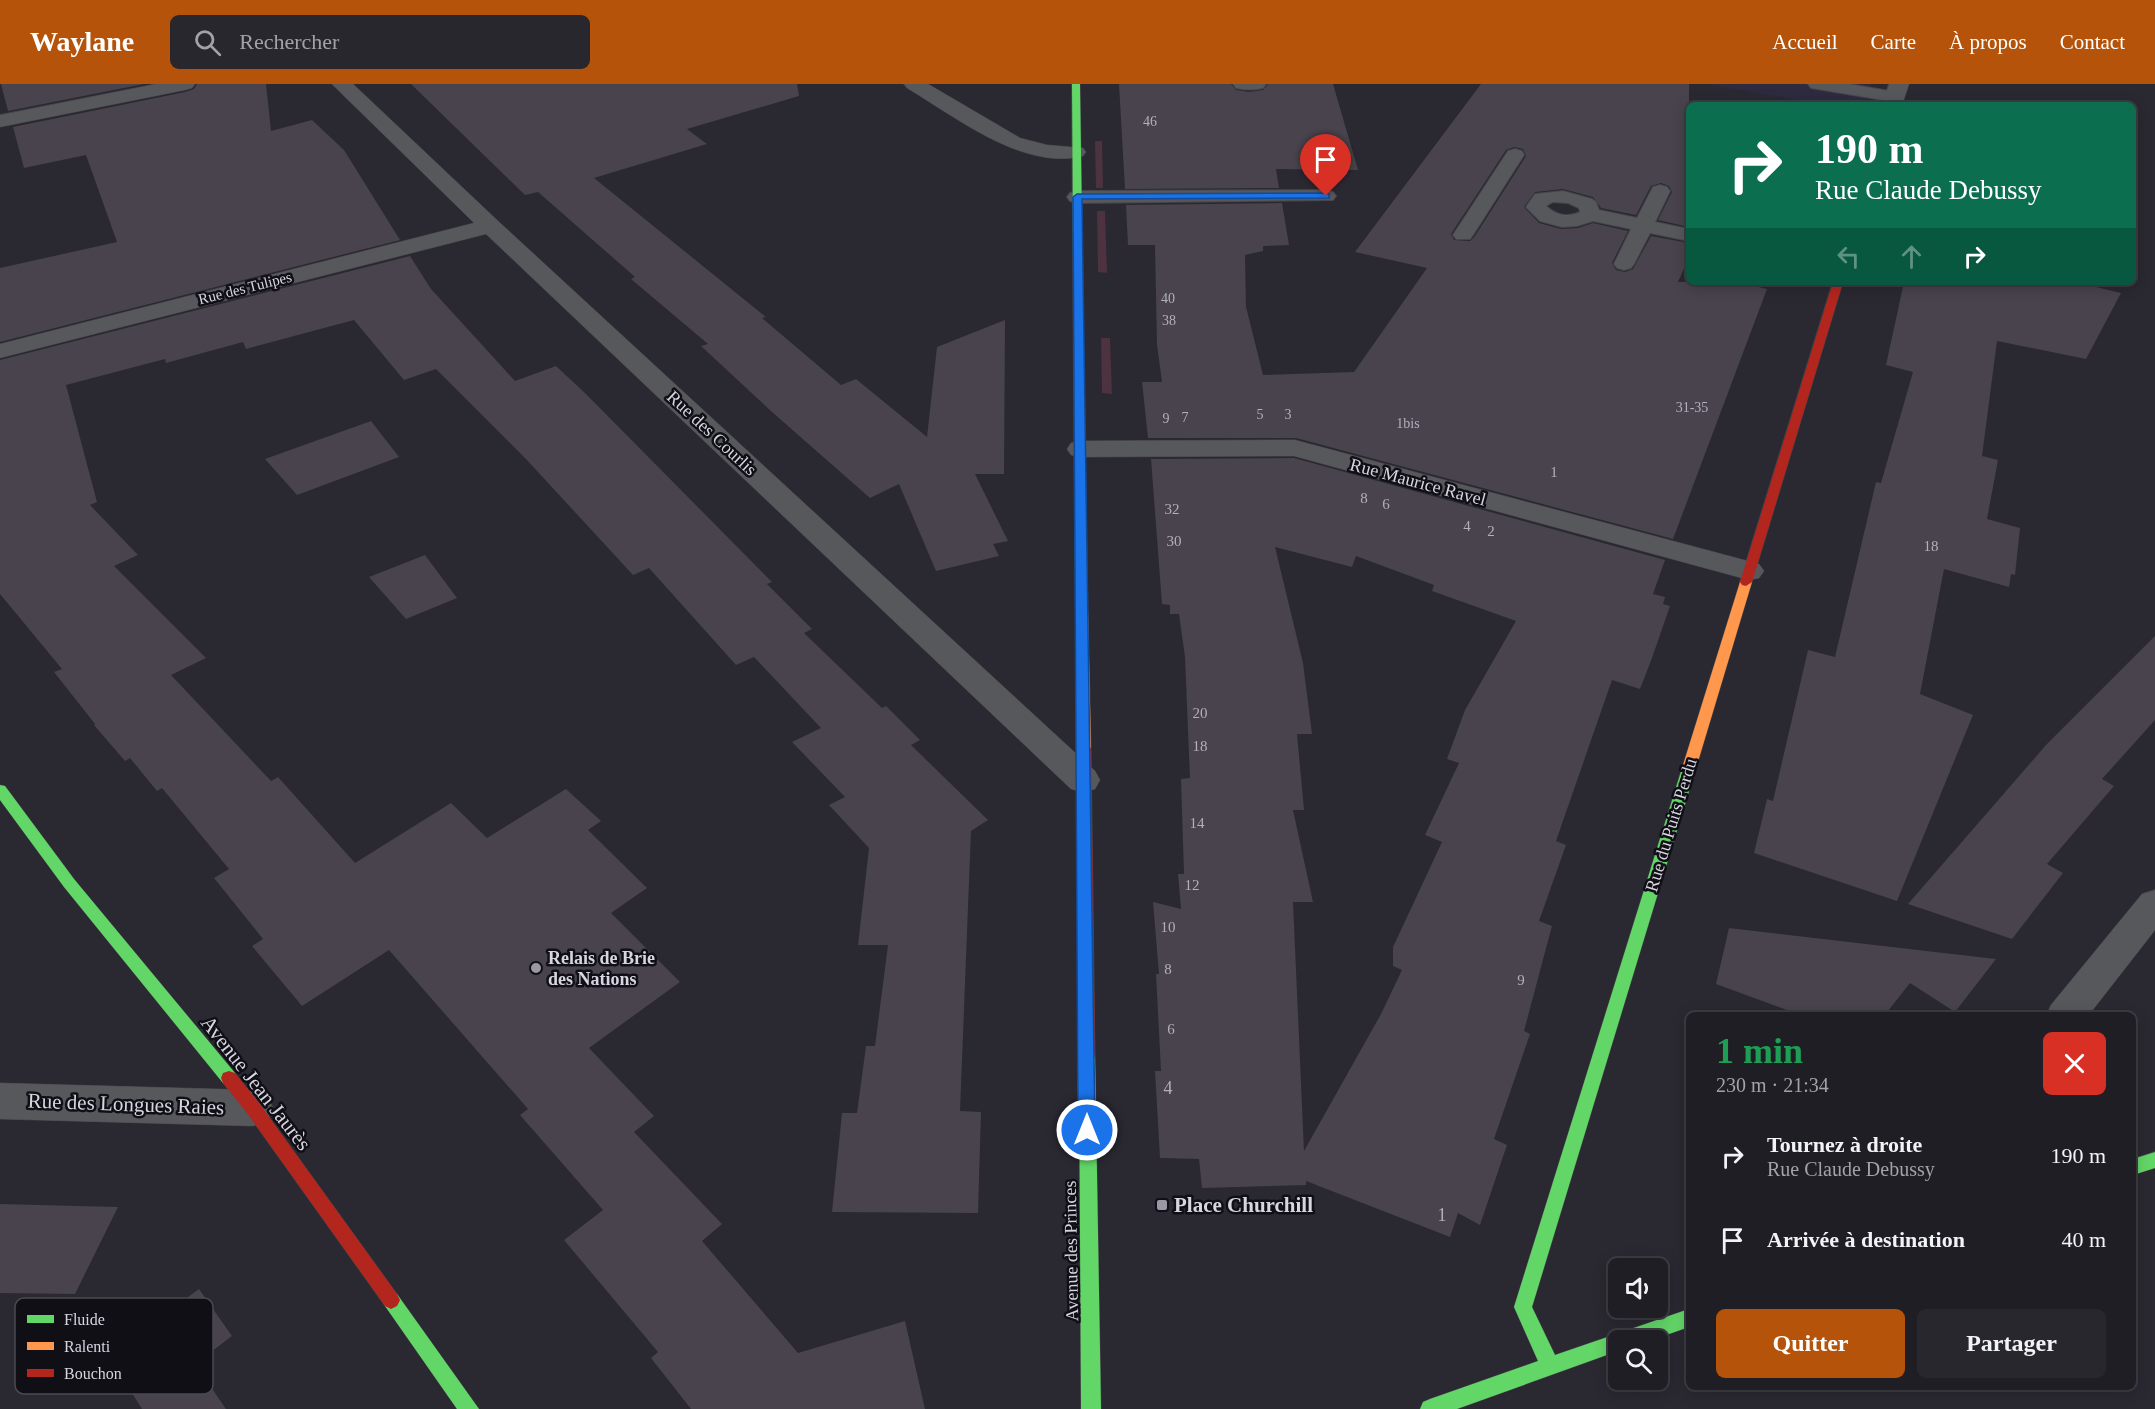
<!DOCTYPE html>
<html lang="fr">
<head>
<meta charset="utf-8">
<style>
  body { margin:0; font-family:Georgia,serif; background:#28272d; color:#f1f3f6; height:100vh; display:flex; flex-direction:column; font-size:22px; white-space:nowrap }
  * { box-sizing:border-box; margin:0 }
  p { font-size:20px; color:#a2a2a7 }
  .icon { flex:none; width:33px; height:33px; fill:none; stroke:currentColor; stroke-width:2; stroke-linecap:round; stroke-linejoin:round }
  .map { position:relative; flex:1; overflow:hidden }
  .side { position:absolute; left:1686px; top:928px; width:450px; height:378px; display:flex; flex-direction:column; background:#201e25; border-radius:9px; box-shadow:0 3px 15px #0003,0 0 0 2px #3d3c42 }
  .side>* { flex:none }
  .guide { position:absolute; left:1686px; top:18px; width:450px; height:183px; border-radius:9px; box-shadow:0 3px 15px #0003,0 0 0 2px #3d3c42; background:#0b6e4f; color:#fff; overflow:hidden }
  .fabs { position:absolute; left:1608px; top:1174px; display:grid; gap:12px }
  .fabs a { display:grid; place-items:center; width:60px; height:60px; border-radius:9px; background:#201e25; box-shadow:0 3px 15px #0003,0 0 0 2px #3d3c42; font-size:30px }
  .pin { position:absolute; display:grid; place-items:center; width:51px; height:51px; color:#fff; margin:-62px -26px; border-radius:50% 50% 50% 0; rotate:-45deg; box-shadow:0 0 6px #0007 }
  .pin .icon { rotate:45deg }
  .me { position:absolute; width:66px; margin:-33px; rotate:0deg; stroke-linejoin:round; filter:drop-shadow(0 0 4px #0008) }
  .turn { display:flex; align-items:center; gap:21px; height:126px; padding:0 30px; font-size:27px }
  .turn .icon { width:78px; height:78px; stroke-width:2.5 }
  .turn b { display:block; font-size:42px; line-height:51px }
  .lanes { display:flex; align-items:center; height:57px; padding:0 30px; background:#0003; justify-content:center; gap:30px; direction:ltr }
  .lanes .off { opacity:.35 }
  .round { display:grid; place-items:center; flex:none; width:63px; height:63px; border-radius:9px; background:#28272d }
  .summary { display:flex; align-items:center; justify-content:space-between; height:102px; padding:0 30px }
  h1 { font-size:36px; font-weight:600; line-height:45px; color:#1e9e55 }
  .action { display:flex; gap:12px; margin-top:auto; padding:12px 30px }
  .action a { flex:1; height:69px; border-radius:9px; background:#b45309; color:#fff; font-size:24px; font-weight:600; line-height:69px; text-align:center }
  .action a+a { background:#28272d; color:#f1f3f6 }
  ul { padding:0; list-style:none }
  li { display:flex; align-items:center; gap:18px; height:84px; padding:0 30px }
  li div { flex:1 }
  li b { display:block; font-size:22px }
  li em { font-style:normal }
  header { display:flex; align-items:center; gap:36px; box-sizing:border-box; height:84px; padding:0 30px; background:#b45309; color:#fff }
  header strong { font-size:28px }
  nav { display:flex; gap:33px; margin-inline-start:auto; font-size:21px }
  .search { width:420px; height:54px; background:#28272d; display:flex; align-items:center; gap:15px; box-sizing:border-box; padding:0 21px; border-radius:9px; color:#a2a2a7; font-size:22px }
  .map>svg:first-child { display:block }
  .built { fill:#2e2b40 }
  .green { fill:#4d323f }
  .building { fill:#48434c; fill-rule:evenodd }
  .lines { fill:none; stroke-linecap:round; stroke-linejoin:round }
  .lane-casing { stroke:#46454c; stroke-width:2 }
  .street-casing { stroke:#46454c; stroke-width:1 }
  .fast-casing { stroke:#46454c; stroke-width:1 }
  .slow-casing { stroke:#46454c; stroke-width:1 }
  .jam-casing { stroke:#46454c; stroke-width:1 }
  .lane { fill:#56585b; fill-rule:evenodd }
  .street { fill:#56585b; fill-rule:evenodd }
  .fast { fill:#63d668; fill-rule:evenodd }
  .slow { fill:#ff974d; fill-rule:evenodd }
  .jam { fill:#b3261e; fill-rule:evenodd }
  .route { fill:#1a73e8; stroke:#114b97; stroke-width:1.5 }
  .poi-dot { fill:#9a98a3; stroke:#100f16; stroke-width:2 }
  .labels { text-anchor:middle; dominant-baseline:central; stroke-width:5; stroke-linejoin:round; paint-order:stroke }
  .far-number-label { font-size:14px; fill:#b2b0bb }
  .far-street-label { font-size:15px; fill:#d6d5e0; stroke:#100f16 }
  .number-label { font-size:15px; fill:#b2b0bb }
  .street-label { font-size:18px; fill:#d6d5e0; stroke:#100f16 }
  .poi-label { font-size:18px; font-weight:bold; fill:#d6d5e0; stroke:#100f16; text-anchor:start }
  .near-number-label { font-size:18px; fill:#b2b0bb }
  .near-street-label { font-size:21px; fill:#d6d5e0; stroke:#100f16 }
  .near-poi-label { font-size:21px; font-weight:bold; fill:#d6d5e0; stroke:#100f16; text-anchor:start }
  .key { fill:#100f16; stroke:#4b4a53; stroke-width:1.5 }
  .key-label { font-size:16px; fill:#d6d5e0 }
</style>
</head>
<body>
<header>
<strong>Waylane</strong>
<div class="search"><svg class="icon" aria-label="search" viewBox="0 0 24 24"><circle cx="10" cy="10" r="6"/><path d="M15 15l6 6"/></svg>Rechercher</div>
<nav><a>Accueil</a><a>Carte</a><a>À propos</a><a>Contact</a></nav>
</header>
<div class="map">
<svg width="2155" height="1325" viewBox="0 0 2155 1325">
  <rect width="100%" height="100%" fill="#2a2831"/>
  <path class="built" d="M 1707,0 L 1871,0 L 1864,21 L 1823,21 Z"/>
  <path class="green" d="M 1095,57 L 1102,57 L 1103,104 L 1096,104 Z
    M 1097,127 L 1105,127 L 1107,189 L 1098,188 Z
    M 1101,254 L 1110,254 L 1112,310 L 1102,309 Z"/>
  <path class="building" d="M 1,0 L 144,0 L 8,27 Z
    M 197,0 L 266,0 L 271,47 L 312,36 L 344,66 L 400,156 L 0,258 L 0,184 L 117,158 L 86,71 L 24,84 L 13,43 L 185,8 L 194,5 Z
    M 411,0 L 797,0 L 799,12 L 687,45 L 707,60 L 594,94 L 766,233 L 762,234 L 841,301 L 856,295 L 927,353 L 937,263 L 1005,236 L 1004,390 L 975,390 L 1008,457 L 993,460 L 999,472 L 936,487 L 899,400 L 870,414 L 772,328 L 701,262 L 708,260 L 631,195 L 635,193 L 538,108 L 525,111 Z
    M 1119,0 L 1231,0 L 1236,6 L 1249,8 L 1263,6 L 1268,0 L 1333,0 L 1358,86 L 1276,85 L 1279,104 L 1125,105 Z
    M 1481,0 L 1689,0 L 1689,143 L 1658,136 L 1672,108 L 1669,102 L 1661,99 L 1651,102 L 1636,131 L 1601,124 L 1593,113 L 1563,105 L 1535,108 L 1524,123 L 1539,139 L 1561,145 L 1578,144 L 1593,139 L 1628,147 L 1612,179 L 1616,186 L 1625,188 L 1633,185 L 1651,152 L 1689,159 L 1689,173 L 1678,198 L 1736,198 L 1767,205 L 1673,455 L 1296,354 L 1148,354 L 1142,298 L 1162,298 L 1157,261 L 1155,161 L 1128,161 L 1126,121 L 1282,119 L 1289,161 L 1263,162 L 1263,167 L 1245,171 L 1246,223 L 1263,291 L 1354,288 L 1427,184 L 1355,168 ZM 1514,63 L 1523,65 L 1526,72 L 1475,152 L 1470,157 L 1454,156 L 1451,150 L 1506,66 Z
    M 410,172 L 431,205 L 515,297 L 556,282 L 585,309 L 772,498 L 767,500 L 812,545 L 804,549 L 882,624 L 886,622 L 920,656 L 911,661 L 988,736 L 971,747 L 960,1027 L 981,1028 L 978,1129 L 832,1128 L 842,1029 L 857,1029 L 866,962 L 875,962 L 888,861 L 858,861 L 869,764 L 829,721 L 845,713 L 792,658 L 821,644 L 754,573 L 736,581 L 649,484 L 633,491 L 526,375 L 436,285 L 404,296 L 354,236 L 246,265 L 243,258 L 166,279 L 165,275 L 66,301 L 97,418 L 90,421 L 138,471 L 114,482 L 206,574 L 171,591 L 271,697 L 278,693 L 355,779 L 451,719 L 487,754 L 566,705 L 601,737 L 588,746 L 647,804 L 611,829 L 680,898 L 589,964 L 654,1032 L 634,1048 L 722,1140 L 702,1157 L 798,1269 L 905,1237 L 925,1325 L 691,1325 L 651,1274 L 658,1268 L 564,1156 L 603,1126 L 520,1031 L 528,1025 L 389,866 L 302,922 L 252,862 L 263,855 L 214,794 L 229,785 L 162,704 L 157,707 L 130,674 L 125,677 L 94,641 L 95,640 L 54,588 L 62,585 L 0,510 L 0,276 Z
    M 1904,198 L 2075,198 L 2121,209 L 2086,275 L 1997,257 L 1982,372 L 1998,376 L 1987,435 L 2020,444 L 2015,491 L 2011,490 L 2009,503 L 1944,485 L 1920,610 L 1973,631 L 1897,817 L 1754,769 L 1767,715 L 1773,717 L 1808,566 L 1835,573 L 1876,398 L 1881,399 L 1913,288 L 1886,281 Z
    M 371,337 L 399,373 L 297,411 L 265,375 Z
    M 1294,374 L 1665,476 L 1653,510 L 1665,513 L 1663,520 L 1670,522 L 1652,574 L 1640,605 L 1612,596 L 1556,757 L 1566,761 L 1539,837 L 1552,842 L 1524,947 L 1530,950 L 1494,1055 L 1507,1061 L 1480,1141 L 1458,1129 L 1450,1153 L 1306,1097 L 1306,1101 L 1202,1104 L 1199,1075 L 1160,1074 L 1155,987 L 1161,987 L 1156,890 L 1159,890 L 1153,818 L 1181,825 L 1178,790 L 1184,790 L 1181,695 L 1190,694 L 1185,573 L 1179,530 L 1170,530 L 1170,521 L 1162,520 L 1151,375 ZM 1275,463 L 1352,483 L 1356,472 L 1434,501 L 1432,507 L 1516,537 L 1465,626 L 1447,675 L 1459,679 L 1425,751 L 1442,758 L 1393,863 L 1393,882 L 1402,886 L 1381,930 L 1304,1067 L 1293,818 L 1313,818 L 1293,726 L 1304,726 L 1297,650 L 1312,650 L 1303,579 Z
    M 425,471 L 457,514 L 406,535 L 369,493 Z
    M 2155,552 L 2155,636 L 2102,695 L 2114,702 L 2047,780 L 2063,789 L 2012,855 L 1908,820 L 2046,661 Z
    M 1729,844 L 1935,868 L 1996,875 L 1955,928 L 1910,899 L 1884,932 L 1803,932 L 1716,900 Z
    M 0,1120 L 118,1123 L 75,1210 L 0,1209 Z
    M 199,1205 L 232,1252 L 195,1280 L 226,1325 L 142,1325 L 108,1271 Z"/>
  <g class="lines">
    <g class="lane-casing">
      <path id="lane" d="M 1233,0 L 1266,0 L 1263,4 C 1254,6 1245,6 1236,4 Z
        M 1808,0 L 1849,0 L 1895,8 L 1901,9 L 1904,13 L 1901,17 L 1895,18 L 1811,4 Z
        M 1515,65 L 1522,67 L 1524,71 L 1473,151 L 1470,155 L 1456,155 L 1453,151 L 1508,67 Z
        M 1660,101 L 1667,103 L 1670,107 L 1655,138 L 1689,145 L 1689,157 L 1650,149 L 1634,180 L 1631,184 L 1624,186 L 1617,184 L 1614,180 L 1631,145 L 1593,137 L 1577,142 L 1562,143 L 1540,137 L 1526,123 L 1535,110 L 1563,107 L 1592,115 L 1596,118 L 1599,126 L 1637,134 L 1653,103 ZM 1553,118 L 1568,119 L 1579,124 L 1580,128 C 1568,134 1556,131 1546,122 Z
        M 1326,106 L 1333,108 L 1336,112 L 1333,116 L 1077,119 L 1070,117 L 1067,113 L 1070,109 L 1077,107 Z"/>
    </g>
    <g class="street-casing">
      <path id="street" d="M 156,0 L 195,0 L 192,4 L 185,6 L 0,43 L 0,31 Z
        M 332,0 L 353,0 L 498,137 L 1095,687 L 1100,696 L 1095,705 L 1083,708 L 1071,705 L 486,150 L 0,274 L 0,260 L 474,139 Z
        M 904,0 L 928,0 L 1020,54 L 1047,61 L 1083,64 L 1086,68 L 1083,72 C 1023,87 956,33 907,4 Z
        M 1889,0 L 1909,0 L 1902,21 L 1882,21 Z
        M 1295,356 L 1759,480 L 1764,487 L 1759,494 L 1749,496 L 1294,372 L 1080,373 L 1071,371 L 1067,365 L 1071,359 L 1080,357 Z
        M 2155,806 L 2155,846 L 2088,932 L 2046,932 L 2051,921 L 2142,810 Z
        M 0,999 L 253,1006 L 267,1011 L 273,1024 L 267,1037 L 253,1042 L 0,1035 Z"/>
    </g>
    <g class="fast-casing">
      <path id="fast" d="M 1072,0 L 1080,0 L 1087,479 L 1081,483 L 1075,479 Z
        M 1690,676 L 1697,681 L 1532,1223 L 1555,1271 L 1689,1225 L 1689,1243 L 1649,1257 L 1618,1257 L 1618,1267 L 1457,1325 L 1420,1325 L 1423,1318 L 1430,1315 L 1538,1277 L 1514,1223 L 1683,681 Z
        M 0,701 L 5,702 L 74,795 L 235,989 L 237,994 L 235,999 L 229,1001 L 223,999 L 64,803 L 0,716 Z
        M 1087,965 L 1093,967 L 1095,972 L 1101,1325 L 1081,1325 L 1079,972 L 1081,967 Z
        M 2155,1068 L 2155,1084 L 2133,1091 L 2133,1075 Z
        M 391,1207 L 397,1210 L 479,1325 L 457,1325 L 385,1222 L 382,1216 L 385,1210 Z"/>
    </g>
    <g class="slow-casing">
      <path id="slow" d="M 1081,475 L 1087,479 L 1091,664 L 1084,669 L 1077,664 L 1075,479 Z
        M 1746,494 L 1752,498 L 1697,681 L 1690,686 L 1685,685 L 1683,681 L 1740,498 Z"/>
    </g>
    <g class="jam-casing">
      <path id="jam" d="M 1833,198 L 1843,198 L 1752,498 L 1746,502 L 1742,501 L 1740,498 Z
        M 1084,659 L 1091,664 L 1095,972 L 1093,977 L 1087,979 L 1081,977 L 1079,972 L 1077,664 Z
        M 229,987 L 235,989 L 259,1019 L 397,1210 L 400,1216 L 397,1222 L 391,1225 L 385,1222 L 247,1029 L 223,999 L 221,994 L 223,989 Z"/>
    </g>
    <use href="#lane" class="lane"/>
    <use href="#street" class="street"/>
    <use href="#fast" class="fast"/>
    <use href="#slow" class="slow"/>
    <use href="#jam" class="jam"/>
  </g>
  <path class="route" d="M 1326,109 L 1329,110 L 1329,114 L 1082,115 L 1095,1046 L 1093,1051 L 1087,1053 L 1081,1051 L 1078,1046 L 1073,113 L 1077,110 Z"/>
  <g class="poi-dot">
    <circle cx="536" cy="884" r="6"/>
    <rect x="1156" y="1115" width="12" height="12" rx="3"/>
  </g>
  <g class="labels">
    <g class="far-number-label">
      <text x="1150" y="37">46</text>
      <text x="1168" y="214">40</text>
      <text x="1169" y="236">38</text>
      <text x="1692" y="323">31-35</text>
      <text x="1260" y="330">5</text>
      <text x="1288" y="330">3</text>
      <text x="1185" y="333">7</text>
      <text x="1166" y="334">9</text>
      <text x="1408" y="339">1bis</text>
    </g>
    <g class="far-street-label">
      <text transform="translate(245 204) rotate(-14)">Rue des Tulipes</text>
    </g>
    <g class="number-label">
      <text x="1554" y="388">1</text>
      <text x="1364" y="414">8</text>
      <text x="1386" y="420">6</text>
      <text x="1172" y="425">32</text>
      <text x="1467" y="442">4</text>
      <text x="1491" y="447">2</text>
      <text x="1174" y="457">30</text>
      <text x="1931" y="462">18</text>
      <text x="1200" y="629">20</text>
      <text x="1200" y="662">18</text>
      <text x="1197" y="739">14</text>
      <text x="1192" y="801">12</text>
      <text x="1168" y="843">10</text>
      <text x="1168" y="885">8</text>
      <text x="1521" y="896">9</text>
      <text x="1171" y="945">6</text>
    </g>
    <g class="street-label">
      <text transform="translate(712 349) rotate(43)">Rue des Courlis</text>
      <text transform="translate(1418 398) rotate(15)">Rue Maurice Ravel</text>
      <text transform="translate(1671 741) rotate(-73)">Rue du Puits Perdu</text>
      <text transform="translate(1071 1167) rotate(-91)">Avenue des Princes</text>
    </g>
    <g class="poi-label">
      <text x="548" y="874">Relais de Brie<tspan x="548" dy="21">des Nations</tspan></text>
    </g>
    <g class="near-number-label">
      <text x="1168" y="1004">4</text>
      <text x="1442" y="1131">1</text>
    </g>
    <g class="near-street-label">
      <text transform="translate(256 999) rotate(52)">Avenue Jean Jaurès</text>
      <text transform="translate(126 1020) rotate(2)">Rue des Longues Raies</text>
    </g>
    <g class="near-poi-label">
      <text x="1174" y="1121">Place Churchill</text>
    </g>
  </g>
  <rect x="15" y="1214" width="198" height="96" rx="9" class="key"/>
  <rect x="27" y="1231" width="27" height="8" fill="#63d668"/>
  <rect x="27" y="1258" width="27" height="8" fill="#ff974d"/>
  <rect x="27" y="1285" width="27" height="8" fill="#b3261e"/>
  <g class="key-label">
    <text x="64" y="1241">Fluide</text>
    <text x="64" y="1268">Ralenti</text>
    <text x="64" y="1295">Bouchon</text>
  </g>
</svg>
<div class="fabs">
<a><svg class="icon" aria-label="sound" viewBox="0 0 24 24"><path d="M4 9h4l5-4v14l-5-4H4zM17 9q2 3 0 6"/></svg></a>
<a><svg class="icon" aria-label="search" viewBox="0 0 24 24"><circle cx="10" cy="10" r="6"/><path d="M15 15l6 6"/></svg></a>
</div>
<div class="pin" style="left:1326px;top:112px;background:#d93025"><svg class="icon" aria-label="arrive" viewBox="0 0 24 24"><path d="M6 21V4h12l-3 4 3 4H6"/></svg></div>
<svg class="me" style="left:1087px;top:1046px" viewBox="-20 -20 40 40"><circle r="17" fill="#1a73e8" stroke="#fff" stroke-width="3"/><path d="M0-11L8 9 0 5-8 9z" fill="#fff"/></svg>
<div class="guide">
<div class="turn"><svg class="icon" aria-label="right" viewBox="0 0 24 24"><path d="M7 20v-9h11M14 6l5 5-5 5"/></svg><div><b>190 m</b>Rue Claude Debussy</div></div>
<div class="lanes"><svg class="icon off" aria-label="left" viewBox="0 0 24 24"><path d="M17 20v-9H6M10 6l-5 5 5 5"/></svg><svg class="icon off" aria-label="ahead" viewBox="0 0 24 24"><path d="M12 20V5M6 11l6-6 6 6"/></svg><svg class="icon" aria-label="right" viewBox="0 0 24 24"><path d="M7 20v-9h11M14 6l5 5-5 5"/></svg></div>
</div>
<section class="side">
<div class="summary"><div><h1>1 min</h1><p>230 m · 21:34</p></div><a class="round" style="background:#d93025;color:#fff"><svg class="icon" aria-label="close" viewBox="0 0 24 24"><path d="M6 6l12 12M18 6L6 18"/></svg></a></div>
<ul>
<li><svg class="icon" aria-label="right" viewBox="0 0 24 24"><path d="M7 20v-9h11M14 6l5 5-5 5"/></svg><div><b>Tournez à droite</b><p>Rue Claude Debussy</p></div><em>190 m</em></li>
<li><svg class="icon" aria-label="arrive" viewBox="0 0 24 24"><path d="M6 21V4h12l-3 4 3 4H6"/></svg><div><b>Arrivée à destination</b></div><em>40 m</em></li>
</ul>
<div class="action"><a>Quitter</a><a>Partager</a></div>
</section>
</div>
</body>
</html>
